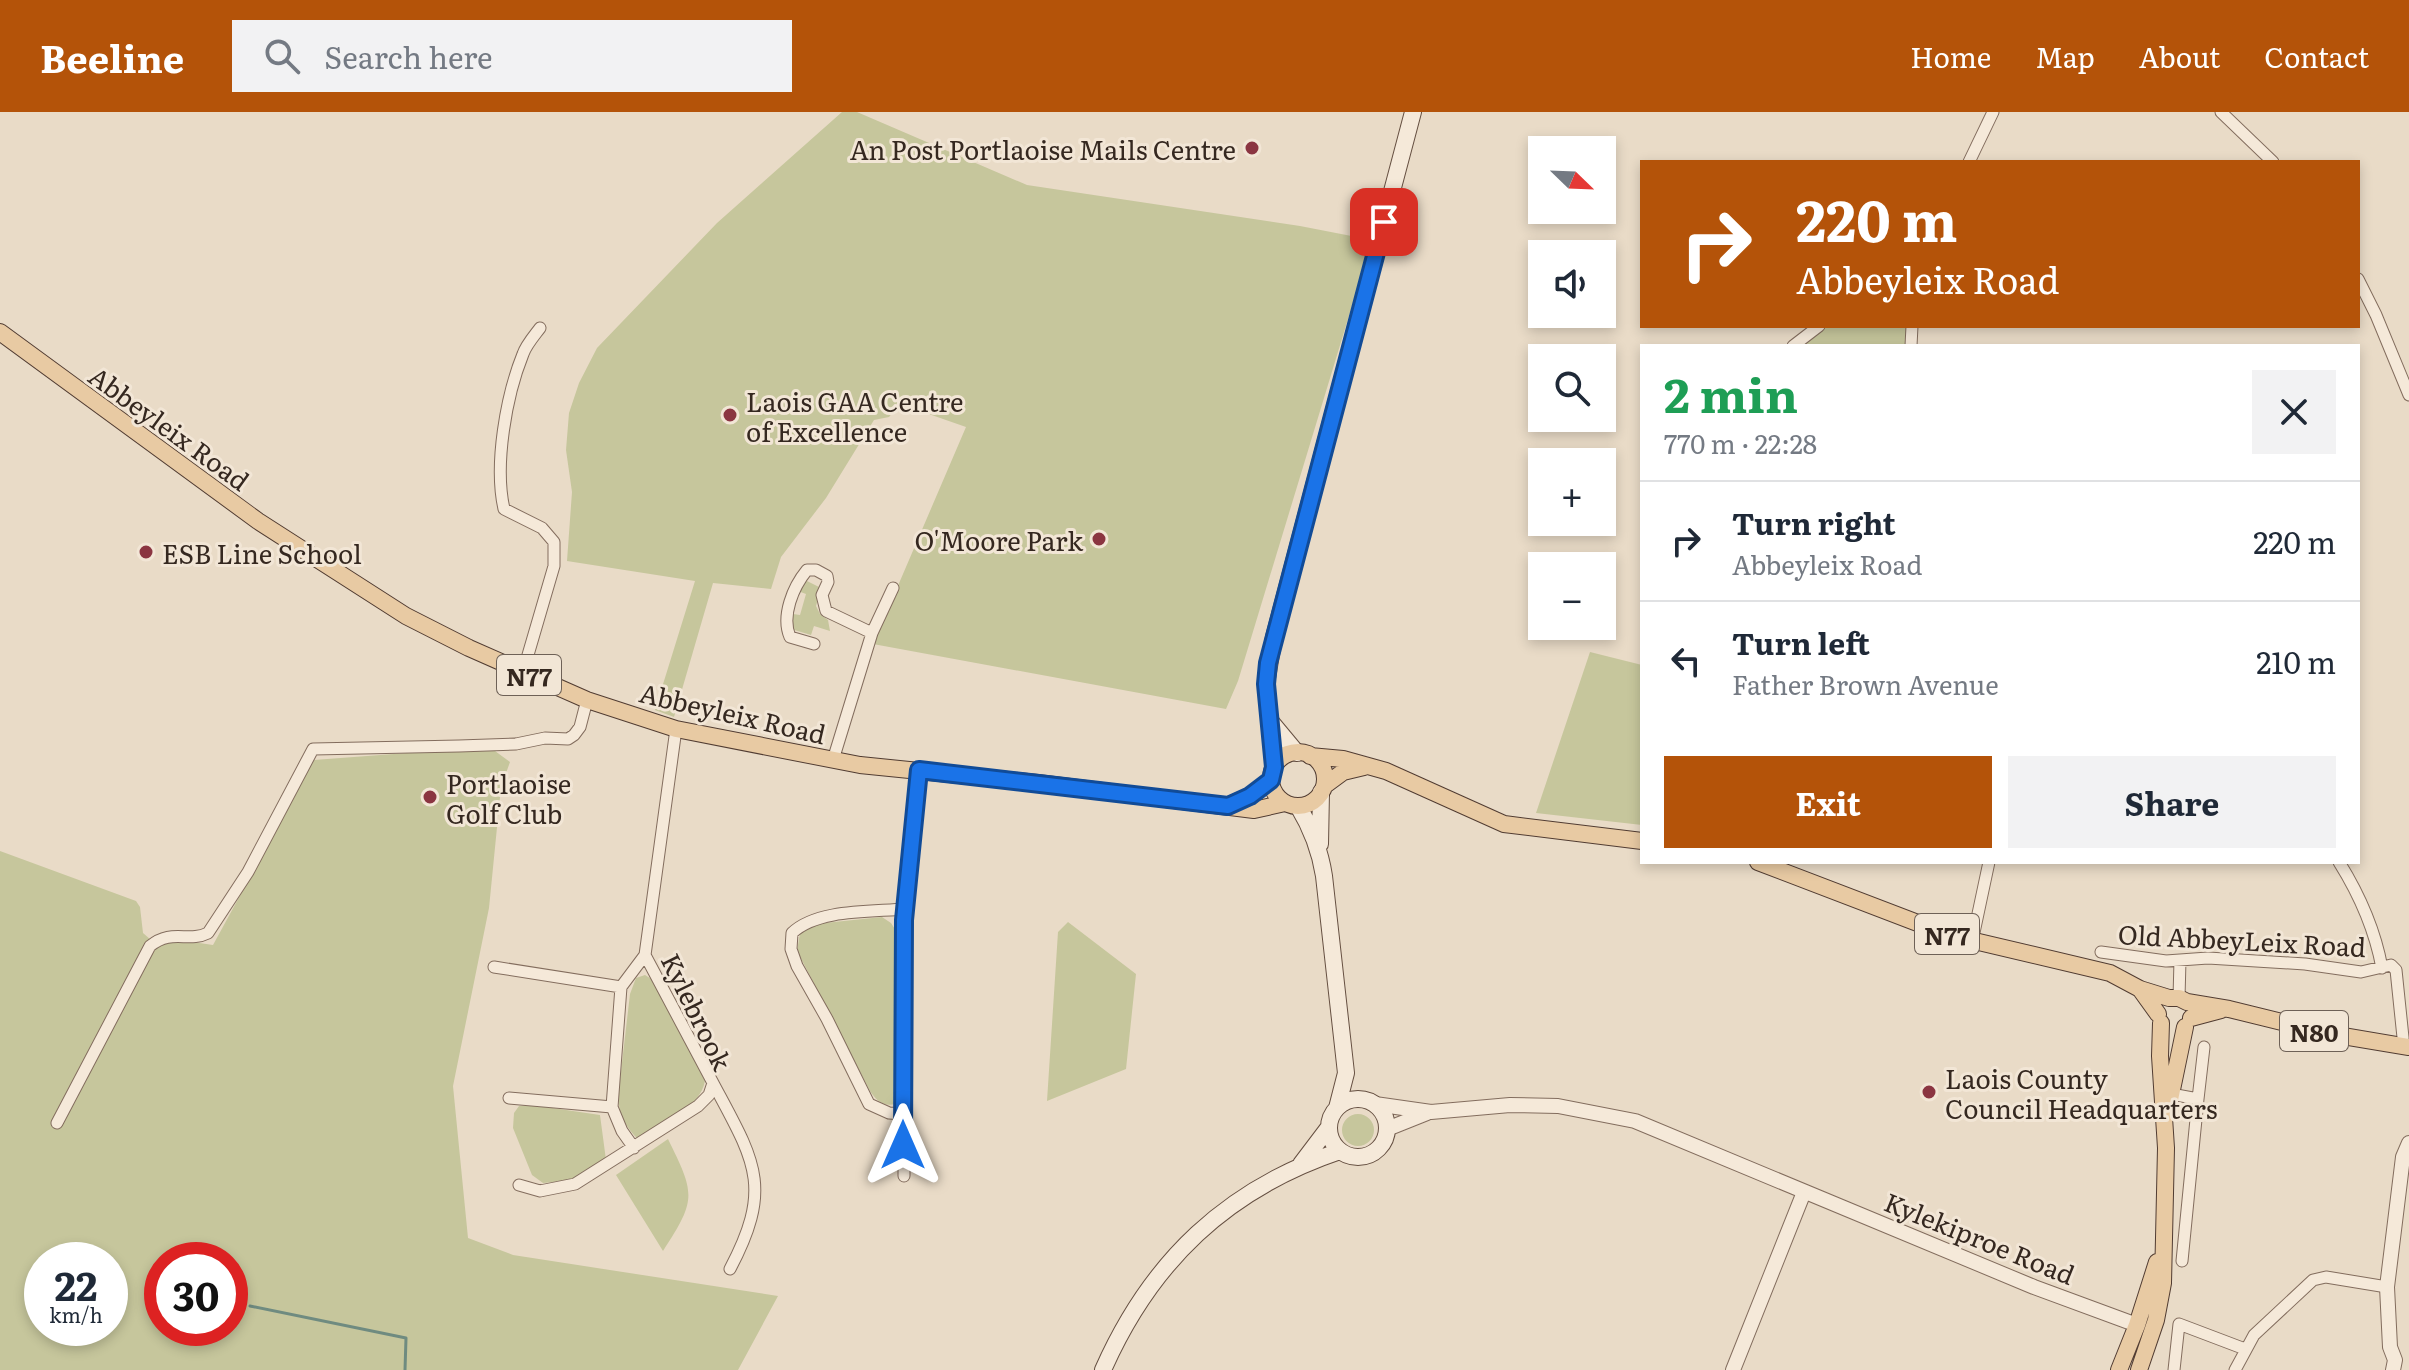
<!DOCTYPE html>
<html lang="en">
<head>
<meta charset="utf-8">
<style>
  body { margin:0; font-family:Literata,serif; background:#f2f2f3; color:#1f2937; height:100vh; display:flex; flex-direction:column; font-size:30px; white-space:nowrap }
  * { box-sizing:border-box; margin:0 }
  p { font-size:26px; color:#747a83 }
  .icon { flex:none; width:44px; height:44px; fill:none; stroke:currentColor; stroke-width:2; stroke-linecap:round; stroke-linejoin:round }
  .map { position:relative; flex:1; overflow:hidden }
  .sheet { position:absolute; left:1640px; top:232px; width:720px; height:520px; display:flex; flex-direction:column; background:#fff; border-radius:0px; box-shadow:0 4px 12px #0003 }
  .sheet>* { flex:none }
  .guide { position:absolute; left:1640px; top:48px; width:720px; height:168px; border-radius:0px; box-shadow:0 4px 12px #0003; background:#b45309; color:#fff; overflow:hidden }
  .needle { width:52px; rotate:113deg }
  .tools { position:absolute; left:1528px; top:24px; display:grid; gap:16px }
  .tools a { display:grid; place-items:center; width:88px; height:88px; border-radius:0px; background:#fff; box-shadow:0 4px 12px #0003; font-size:40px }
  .speed { position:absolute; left:24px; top:1130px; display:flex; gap:16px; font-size:40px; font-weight:700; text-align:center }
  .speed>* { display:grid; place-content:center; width:104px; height:104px; border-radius:50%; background:#fff; box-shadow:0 4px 12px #0003; line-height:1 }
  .speed small { font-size:20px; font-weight:400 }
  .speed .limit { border:12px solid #d22; background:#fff; color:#111 }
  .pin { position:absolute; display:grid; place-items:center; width:68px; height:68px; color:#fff; margin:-34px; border-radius:16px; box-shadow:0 4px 12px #0006 }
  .me { position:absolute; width:88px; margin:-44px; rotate:0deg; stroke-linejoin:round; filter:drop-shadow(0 0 6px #0008) }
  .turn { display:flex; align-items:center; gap:28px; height:168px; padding:0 24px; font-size:36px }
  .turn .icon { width:104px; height:104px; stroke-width:2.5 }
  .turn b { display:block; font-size:56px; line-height:68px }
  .round { display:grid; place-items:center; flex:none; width:84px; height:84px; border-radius:0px; background:#f2f2f3 }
  .summary { display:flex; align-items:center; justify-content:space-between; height:136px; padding:0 24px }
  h1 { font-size:48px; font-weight:700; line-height:60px; color:#1e9e55 }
  .action { display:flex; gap:16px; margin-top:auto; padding:16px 24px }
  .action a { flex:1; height:92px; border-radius:0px; background:#b45309; color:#fff; font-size:32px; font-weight:700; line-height:92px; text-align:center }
  .action a+a { background:#f2f2f3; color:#1f2937 }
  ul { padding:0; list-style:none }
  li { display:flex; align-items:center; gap:24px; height:120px; padding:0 24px; border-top:2px solid #e0e1e3 }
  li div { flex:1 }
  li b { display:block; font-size:30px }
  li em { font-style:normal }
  header { display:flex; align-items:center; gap:48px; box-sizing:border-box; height:112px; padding:0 40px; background:#b45309; color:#fff }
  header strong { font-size:38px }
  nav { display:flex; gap:44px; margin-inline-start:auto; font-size:28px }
  .search { width:560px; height:72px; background:#f2f2f3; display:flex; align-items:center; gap:20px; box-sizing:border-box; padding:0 28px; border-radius:0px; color:#747a83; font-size:30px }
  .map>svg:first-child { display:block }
  .green { fill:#c6c69c; fill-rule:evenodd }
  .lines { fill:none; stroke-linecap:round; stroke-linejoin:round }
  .stream { stroke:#6f8b80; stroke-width:3 }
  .minor-casing { stroke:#836d5e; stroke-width:13 }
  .tertiary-casing { stroke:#836d5e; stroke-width:16 }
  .secondary-casing { stroke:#654f41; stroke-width:18 }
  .primary-casing { stroke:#513c32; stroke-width:18 }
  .minor { stroke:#f5e9d9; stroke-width:11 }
  .tertiary { stroke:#f5e9d9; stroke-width:14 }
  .secondary { stroke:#f5e9d9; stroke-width:16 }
  .primary { stroke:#e8caa3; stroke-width:16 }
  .route-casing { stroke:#114b97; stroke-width:20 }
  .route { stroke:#1a73e8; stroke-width:14 }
  .poi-dot { fill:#8b3541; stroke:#f2e6d6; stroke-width:3 }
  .labels { text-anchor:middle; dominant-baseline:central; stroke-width:6; stroke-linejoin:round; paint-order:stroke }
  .shield { fill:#f2e6d6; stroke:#6e6157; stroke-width:2 }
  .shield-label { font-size:24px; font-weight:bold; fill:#352820 }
  .poi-label { font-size:26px; fill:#352820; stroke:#f2e6d6; text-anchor:start }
  .street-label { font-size:26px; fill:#352820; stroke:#f2e6d6 }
</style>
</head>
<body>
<header>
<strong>Beeline</strong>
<div class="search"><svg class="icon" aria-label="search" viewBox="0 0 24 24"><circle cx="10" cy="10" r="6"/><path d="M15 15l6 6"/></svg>Search here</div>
<nav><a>Home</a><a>Map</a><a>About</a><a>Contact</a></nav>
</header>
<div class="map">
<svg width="2409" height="1258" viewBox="0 0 2409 1258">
  <rect width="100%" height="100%" fill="#e9dbc7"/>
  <path class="green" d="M 842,0 L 857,0 L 1027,73 L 1300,114 L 1372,128 L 1238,569 L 1226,597 L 873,532 L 966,315 L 900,292 L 889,305 L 874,308 L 826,386 L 781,445 L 771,477 L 713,471 L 674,605 L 655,598 L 695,469 L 567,449 L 572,380 L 566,338 L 569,301 L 579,271 L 597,236 L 717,111 Z
    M 1827,214 L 1908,214 L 1906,234 L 1800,234 Z
    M 805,468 L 821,476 L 816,494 L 820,502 L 828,508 L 830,519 L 814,514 L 811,523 L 791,517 L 793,502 L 800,503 L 806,482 L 798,479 Z
    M 1590,540 L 1642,553 L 1642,713 L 1536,701 Z
    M 495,639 L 510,650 L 501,675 L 489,796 L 453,974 L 468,1126 L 513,1143 L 778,1184 L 738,1258 L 0,1258 L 0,739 L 136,789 L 140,795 L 143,821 L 158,834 L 179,828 L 213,833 L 314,648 L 420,640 ZM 42,1148 L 110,1148 L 110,1216 L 42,1216 ZM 162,1148 L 230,1148 L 230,1216 L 162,1216 Z
    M 882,805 L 891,811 L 898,822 L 898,984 L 895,992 C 883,995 876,988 870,979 L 797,839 L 800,821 L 815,812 Z
    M 1068,810 L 1136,862 L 1126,957 L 1047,989 L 1058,820 Z
    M 645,863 L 653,868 L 705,969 C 700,996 661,1014 639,1028 C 626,1016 619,1003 618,985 L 630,882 L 636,866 Z
    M 532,993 L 600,1003 L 606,1048 L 575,1068 L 543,1071 L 532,1063 L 513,1016 L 514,1001 L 519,994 Z
    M1342 1018a16 16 0 1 1 32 0a16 16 0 1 1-32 0Z
    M 668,1027 C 695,1082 697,1087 663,1139 L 616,1063 Z"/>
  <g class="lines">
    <path class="stream" d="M 250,1194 L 406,1226 L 405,1258"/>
    <g class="minor-casing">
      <path id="minor" d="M 2221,0 L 2273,50
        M 1969,50 L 1993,0
        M 2358,167 L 2376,203 L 2409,283
        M 1793,234 L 1819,214
        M 1911,234 L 1912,214
        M 814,532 L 790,525 C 781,504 793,475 807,458 L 816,458 L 827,464 L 828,470 L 822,483 L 826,499 L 872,521
        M 523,560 L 554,454 L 554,430 L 542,416 L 504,397 C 494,353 506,284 523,242 C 526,233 534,224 540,216
        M 833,648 L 872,521 L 893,476
        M 2339,750 C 2359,782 2375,818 2382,856
        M 1972,830 L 1989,750
        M 2101,840 L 2166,849 L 2208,846 L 2305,852 L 2361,860 L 2391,853 L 2396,858 L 2404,935
        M 494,855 L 621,875
        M 2179,886 L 2180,848
        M 713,971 C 754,1048 774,1074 730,1157
        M 2171,982 L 2198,987 L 2182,1149
        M 509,986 L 612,995
        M 2198,987 L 2204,935
        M 903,1002 L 889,1001 L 869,992 L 827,907 L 797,854 L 791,837 L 792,821 C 817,797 871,800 905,797
        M 57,1011 L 150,834 C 172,816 188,831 208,821 L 248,760 L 313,637 L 459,634 L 516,632 L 545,626 L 568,627 L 574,623 L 580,615 L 587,588
        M 634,1036 L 622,1019 L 612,995 L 621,875 L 645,843
        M 904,1064 L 904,808 L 919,658
        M 519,1073 L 540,1079 L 575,1072 L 698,994 L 709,983 L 713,971 L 645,843 L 676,617
        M 2174,1258 L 2179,1212 L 2245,1237
        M 2235,1258 L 2254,1223 L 2313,1168 L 2326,1165 L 2387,1175"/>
    </g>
    <g class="tertiary-casing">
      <path id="tertiary" d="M 1375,992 L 1431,1000 L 1510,993 L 1558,994 L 1635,1009 L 2034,1175 L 2137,1213
        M 1387,1017 L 1427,1001
        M 1733,1258 L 1804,1080
        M 2393,1258 L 2395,1248 L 2390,1235 L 2387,1175 L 2403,1045 L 2409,1031"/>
    </g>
    <g class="secondary-casing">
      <path id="secondary" d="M 1272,611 L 1297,641
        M 1274,655 L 1266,572 L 1274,525 L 1413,0
        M 1298,694 C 1312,717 1320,738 1324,764 L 1346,961 L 1337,996
        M 1320,732 L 1321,680
        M1329 1016a29 29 0 1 1 58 0a29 29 0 1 1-58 0Z
        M 1301,1052 L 1329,1015
        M 1103,1258 C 1151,1149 1227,1077 1340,1039"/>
    </g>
    <g class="primary-casing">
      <path id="primary" d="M 0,220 L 258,409 L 406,504 L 469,536 L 587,588 L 676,617 L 860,653 L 1038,671 L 1254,698 L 1285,691
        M1271 667a27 27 0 1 1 54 0a27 27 0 1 1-54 0Z
        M 1310,644 L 1343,647 L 1386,659 L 1504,712 L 1642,729
        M 1324,674 L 1343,660 L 1364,655
        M 1229,693 L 1250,684 L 1271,668
        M 1758,750 L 1949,823 L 2110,861 L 2140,877 L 2169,886 L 2179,886 L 2187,890 L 2229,897 L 2331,922 L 2409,935
        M 2140,877 L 2158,902
        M 2191,906 L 2221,898
        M 2169,992 L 2185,915
        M 2119,1258 L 2137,1213 L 2157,1150
        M 2139,1258 L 2156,1208 L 2163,1171 L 2166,1036 L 2160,944 L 2161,911"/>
    </g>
    <use href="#minor" class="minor"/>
    <use href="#tertiary" class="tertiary"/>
    <use href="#secondary" class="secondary"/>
    <use href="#primary" class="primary"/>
  </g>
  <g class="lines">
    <g class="route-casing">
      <path id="route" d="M 903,1033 L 904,808 L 919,658 L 1228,694 L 1250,684 L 1271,668 L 1274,655 L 1266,572 L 1268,551 L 1384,110"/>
    </g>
    <use href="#route" class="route"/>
  </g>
  <g class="poi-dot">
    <circle cx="1252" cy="36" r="8"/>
    <circle cx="730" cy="303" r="8"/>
    <circle cx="1099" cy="427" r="8"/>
    <circle cx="146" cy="440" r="8"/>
    <circle cx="430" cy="685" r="8"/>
    <circle cx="1929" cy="980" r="8"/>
  </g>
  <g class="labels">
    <g class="shield">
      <rect x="497" y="543" width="64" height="40" rx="6"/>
      <rect x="1915" y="802" width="64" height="40" rx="6"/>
      <rect x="2280" y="899" width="68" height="40" rx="6"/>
    </g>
    <g class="shield-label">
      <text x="529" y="563">N77</text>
      <text x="1947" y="822">N77</text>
      <text x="2314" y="919">N80</text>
    </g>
    <g class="poi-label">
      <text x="1236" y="36" text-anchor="end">An Post Portlaoise Mails Centre</text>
      <text x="746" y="288">Laois GAA Centre<tspan x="746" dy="30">of Excellence</tspan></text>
      <text x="1083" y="427" text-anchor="end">O'Moore Park</text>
      <text x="162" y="440">ESB Line School</text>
      <text x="446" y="670">Portlaoise<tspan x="446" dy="30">Golf Club</tspan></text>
      <text x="1945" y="965">Laois County<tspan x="1945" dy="30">Council Headquarters</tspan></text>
    </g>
    <g class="street-label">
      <text transform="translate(170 315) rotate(36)">Abbeyleix Road</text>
      <text transform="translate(733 600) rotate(13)">Abbeyleix Road</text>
      <text transform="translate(2242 827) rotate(3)">Old AbbeyLeix Road</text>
      <text transform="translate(698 899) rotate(64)">Kylebrook</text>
      <text transform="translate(1980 1125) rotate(22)">Kylekiproe Road</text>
    </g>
  </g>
</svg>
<div class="tools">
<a><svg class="needle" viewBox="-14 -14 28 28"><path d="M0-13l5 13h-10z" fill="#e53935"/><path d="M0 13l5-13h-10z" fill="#747a83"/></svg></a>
<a><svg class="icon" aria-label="sound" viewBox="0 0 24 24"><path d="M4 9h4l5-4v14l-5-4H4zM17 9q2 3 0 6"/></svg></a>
<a><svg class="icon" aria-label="search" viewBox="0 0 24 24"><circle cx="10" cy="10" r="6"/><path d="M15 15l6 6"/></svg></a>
<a>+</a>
<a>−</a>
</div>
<div class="speed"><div>22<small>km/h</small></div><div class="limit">30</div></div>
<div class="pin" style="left:1384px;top:110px;background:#d93025"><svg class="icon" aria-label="arrive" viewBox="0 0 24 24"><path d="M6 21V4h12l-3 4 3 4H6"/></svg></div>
<svg class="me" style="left:903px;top:1033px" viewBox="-20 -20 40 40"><path d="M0-17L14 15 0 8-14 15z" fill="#1a73e8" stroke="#fff" stroke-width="4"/></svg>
<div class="guide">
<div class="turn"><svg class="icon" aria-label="right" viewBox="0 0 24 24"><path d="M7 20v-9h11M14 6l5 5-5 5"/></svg><div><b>220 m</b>Abbeyleix Road</div></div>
</div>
<section class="sheet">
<div class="summary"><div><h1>2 min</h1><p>770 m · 22:28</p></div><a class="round"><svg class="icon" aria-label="close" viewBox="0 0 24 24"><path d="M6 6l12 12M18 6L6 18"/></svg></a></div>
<ul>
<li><svg class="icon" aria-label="right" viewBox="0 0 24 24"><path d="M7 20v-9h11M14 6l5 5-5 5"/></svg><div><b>Turn right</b><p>Abbeyleix Road</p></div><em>220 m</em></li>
<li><svg class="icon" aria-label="left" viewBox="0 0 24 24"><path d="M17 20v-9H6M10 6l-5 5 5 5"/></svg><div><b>Turn left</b><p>Father Brown Avenue</p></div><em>210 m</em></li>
</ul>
<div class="action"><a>Exit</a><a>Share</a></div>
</section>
</div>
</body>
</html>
